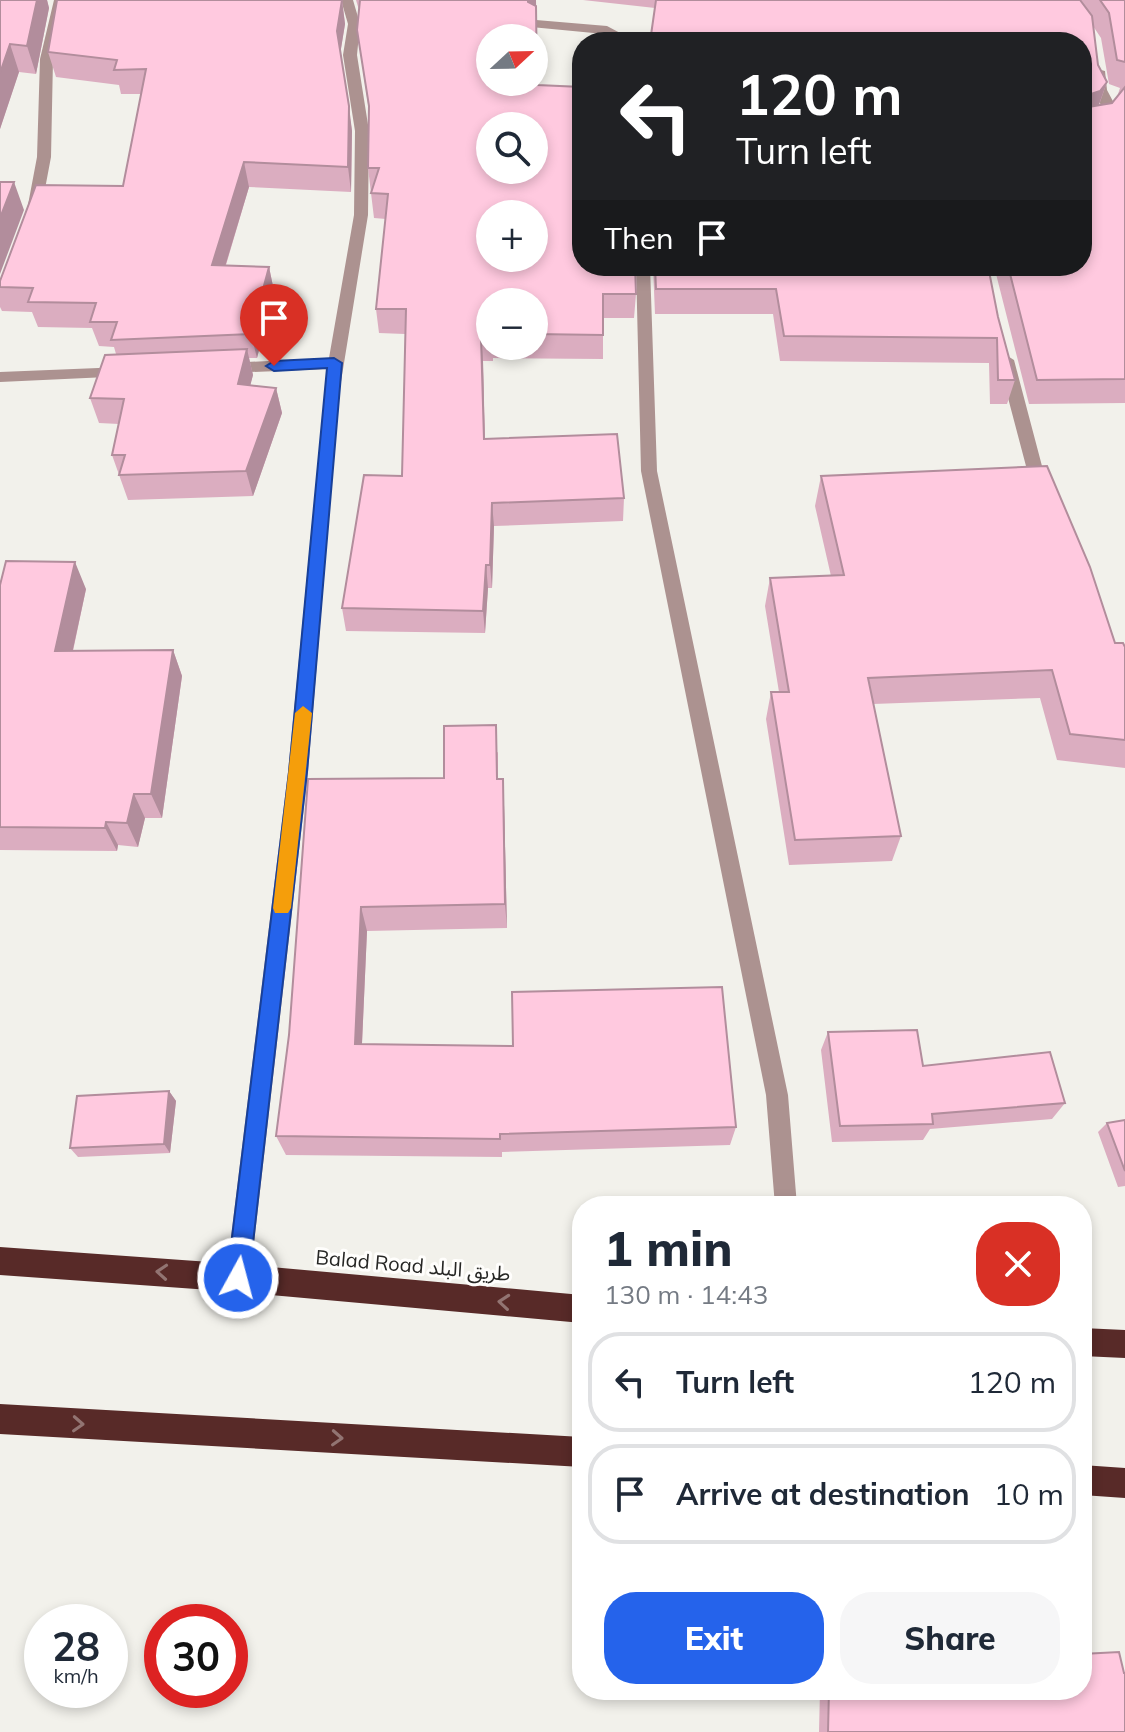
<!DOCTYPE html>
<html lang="en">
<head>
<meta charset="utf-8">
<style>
  body { margin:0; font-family:Mulish,"Noto Sans Arabic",sans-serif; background:#f6f6f7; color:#1f2937; height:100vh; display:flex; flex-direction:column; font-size:30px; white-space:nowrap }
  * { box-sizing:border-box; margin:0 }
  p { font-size:26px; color:#747a83 }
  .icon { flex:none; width:44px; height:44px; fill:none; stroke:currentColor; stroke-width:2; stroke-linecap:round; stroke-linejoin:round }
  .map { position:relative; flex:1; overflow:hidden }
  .side { position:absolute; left:572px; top:1196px; width:520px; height:504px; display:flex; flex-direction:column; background:#fff; border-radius:32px; box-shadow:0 4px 12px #0003 }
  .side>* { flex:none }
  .hud { position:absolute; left:572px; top:32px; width:520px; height:244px; border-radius:32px; box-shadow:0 4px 12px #0003; background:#202124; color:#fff; overflow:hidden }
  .needle { width:52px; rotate:68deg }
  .buttons { position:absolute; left:476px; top:24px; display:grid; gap:16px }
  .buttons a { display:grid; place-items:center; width:72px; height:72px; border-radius:50%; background:#fff; box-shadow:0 4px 12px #0003; font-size:40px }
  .speed { position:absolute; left:24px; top:1604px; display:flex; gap:16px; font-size:40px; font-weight:700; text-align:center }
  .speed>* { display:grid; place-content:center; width:104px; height:104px; border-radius:50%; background:#fff; box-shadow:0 4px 12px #0003; line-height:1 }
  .speed small { font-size:20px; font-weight:400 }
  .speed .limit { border:12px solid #d22; background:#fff; color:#111 }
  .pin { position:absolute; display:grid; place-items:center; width:68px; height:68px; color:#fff; margin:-82px -34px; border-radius:50% 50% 50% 0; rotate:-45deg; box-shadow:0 0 8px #0007 }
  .pin .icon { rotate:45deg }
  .me { position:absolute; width:88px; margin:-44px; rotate:7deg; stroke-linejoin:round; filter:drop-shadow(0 0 6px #0008) }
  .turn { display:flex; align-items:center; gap:28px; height:168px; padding:0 32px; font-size:36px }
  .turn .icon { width:104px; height:104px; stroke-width:2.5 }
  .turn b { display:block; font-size:56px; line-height:68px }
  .then { display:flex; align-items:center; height:76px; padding:0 32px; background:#0003; gap:16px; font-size:30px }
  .round { display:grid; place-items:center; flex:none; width:84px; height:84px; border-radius:32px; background:#f6f6f7 }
  .head { display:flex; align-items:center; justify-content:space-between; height:136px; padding:0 32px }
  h1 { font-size:48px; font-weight:800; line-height:60px }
  .action { display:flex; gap:16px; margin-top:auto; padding:16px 32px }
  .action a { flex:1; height:92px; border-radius:32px; background:#2563eb; color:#fff; font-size:32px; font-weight:800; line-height:92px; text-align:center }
  .action a+a { background:#f6f6f7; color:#1f2937 }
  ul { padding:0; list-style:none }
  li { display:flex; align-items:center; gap:24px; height:100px; margin:0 16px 12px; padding:0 16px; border:4px solid #e0e1e3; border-radius:32px }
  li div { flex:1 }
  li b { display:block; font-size:30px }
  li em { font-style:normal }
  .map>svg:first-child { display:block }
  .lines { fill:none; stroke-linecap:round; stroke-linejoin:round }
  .street { fill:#ac9290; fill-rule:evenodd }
  .highway { fill:#582a28; fill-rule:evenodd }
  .wall { fill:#dbadc0; fill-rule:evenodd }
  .shaded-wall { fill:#b28d9c }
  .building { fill:#ffc9df; stroke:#b28d9c; stroke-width:2; fill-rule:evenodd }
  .oneway { stroke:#927472 }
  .route { fill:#2563eb; stroke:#184099; stroke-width:2 }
  .slow { fill:#f59e0b }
  .labels { text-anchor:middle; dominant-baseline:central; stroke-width:6; stroke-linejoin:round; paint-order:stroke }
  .street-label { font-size:20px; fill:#262624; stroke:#fffefc }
</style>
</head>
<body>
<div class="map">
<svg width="1125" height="1732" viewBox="0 0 1125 1732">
  <rect width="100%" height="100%" fill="#f2f1eb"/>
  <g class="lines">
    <path class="street" d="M 54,0 L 66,0 L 53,59 L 51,157 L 41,210 L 34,214 L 27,210 L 37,157 L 40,59 Z
      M 341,0 L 353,0 L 360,24 L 357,55 L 369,131 L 368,215 L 339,394 L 308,772 L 250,1278 L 246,1286 L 238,1290 L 230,1286 L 226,1278 L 288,772 L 327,369 L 227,373 L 219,368 L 227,363 L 329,358 L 354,215 L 355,131 L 343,55 L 348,24 Z
      M 536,20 L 607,26 L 637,42 L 621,42 L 604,34 L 531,27 L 531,21 Z
      M 1093,68 L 1105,71 L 1107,90 L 1116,107 L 1103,125 L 1082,130 L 1082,122 L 1093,119 L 1102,107 L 1093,90 Z
      M 636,266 L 650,266 L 657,471 L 788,1095 L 797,1206 L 775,1206 L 766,1095 L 641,471 Z
      M 1006,355 L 1014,360 L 1042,466 L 1052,490 L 1044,496 L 1038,494 L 1026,466 L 998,360 Z
      M 123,367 L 129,368 L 129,376 L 0,382 L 0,372 Z"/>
    <path class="highway" d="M 0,1247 L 238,1264 L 582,1295 L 582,1323 L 238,1292 L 0,1275 Z
      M 1082,1328 L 1125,1330 L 1125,1358 L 1082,1356 Z
      M 0,1404 L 582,1437 L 582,1467 L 0,1434 Z
      M 1082,1465 L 1125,1468 L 1125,1498 L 1082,1495 Z"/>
  </g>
  <path class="wall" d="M 0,0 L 47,0 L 49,8 L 36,74 L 19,72 L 0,129 Z
    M 342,0 L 345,24 L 340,54 L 352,131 L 351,192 L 249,187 L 226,265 L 269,267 L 274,291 L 257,358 L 249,358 L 253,375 L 250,385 L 276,388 L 282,413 L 253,496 L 128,500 L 112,455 L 119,424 L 99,423 L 90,398 L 116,354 L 114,347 L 99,346 L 92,328 L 38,327 L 32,312 L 2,311 L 0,307 L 0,281 L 123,186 L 141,94 L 121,94 L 119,85 L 56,77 L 48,52 Z
    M 356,0 L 536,0 L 537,85 L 636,294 L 634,318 L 603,318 L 603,359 L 493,358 L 493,361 L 483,361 L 485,439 L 624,498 L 623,521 L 494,526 L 492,588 L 488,588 L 485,633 L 346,631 L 342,608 L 402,476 L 405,334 L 379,333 L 376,309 L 386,219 L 374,218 L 368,168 L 369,111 L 357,30 L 359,10 ZM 490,302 L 534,302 L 534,346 L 490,346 Z
    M 583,0 L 1125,0 L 1125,403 L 1029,404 L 994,266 L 1082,266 L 655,8 ZM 1093,26 L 1101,38 L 1109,84 L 1120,88 L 1117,97 L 1112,103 L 1099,105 L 1107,82 L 1098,65 Z
    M 653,266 L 988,266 L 998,317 L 1015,380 L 1007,404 L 990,404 L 989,363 L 780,361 L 773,314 L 655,314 Z
    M 821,476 L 1115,643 L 1125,647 L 1125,768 L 1057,760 L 1040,698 L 873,704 L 901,836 L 892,861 L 789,865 L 766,719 L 771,692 L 779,692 L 765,606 L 770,578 L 831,576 L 815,506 Z
    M 0,585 L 86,589 L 73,651 L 173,650 L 182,676 L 162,818 L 145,818 L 138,847 L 118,845 L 117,851 L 0,850 Z
    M 498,752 L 498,779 L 504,805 L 507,928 L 367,931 L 362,1044 L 736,1127 L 730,1145 L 502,1152 L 502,1157 L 286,1155 L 276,1136 L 289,1035 L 308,779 L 444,778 Z
    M 828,1032 L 923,1066 L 1065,1103 L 1052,1119 L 930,1129 L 923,1140 L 832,1142 L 821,1050 Z
    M 169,1091 L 176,1101 L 170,1153 L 78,1157 L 70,1148 Z
    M 1125,1120 L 1125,1186 L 1118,1187 L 1098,1132 L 1107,1123 Z
    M 1125,1672 L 1125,1732 L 819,1732 L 820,1690 L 1082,1690 Z"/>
  <path class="shaded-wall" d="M 37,0 L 47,0 L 49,8 L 36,74 L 27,46 Z
    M 342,0 L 345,24 L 340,55 L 337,31 Z
    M 528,0 L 536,0 L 537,110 Z
    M 10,44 L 19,72 L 0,129 L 0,73 Z
    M 1107,82 L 1098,107 L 1082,119 L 1088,95 Z
    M 349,106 L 352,131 L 351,192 L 348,167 Z
    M 244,162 L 249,187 L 218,290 L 212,265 Z
    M 14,182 L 24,210 L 0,274 L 0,218 Z
    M 269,267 L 274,291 L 257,358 L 251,334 Z
    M 481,337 L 483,361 L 485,463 L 484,439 Z
    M 247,349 L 253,375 L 244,410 L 238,384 Z
    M 276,388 L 282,413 L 253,496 L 246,471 Z
    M 492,503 L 494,526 L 492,588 L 490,565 Z
    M 75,562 L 86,589 L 67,677 L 55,651 Z
    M 486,565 L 488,588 L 485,633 L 483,611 Z
    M 173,650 L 182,676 L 162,818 L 151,794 Z
    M 503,779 L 504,805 L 507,928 L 505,904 Z
    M 134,794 L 145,818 L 138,847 L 127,823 Z
    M 106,822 L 118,845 L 117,851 L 105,828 Z
    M 361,907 L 367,931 L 361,1065 L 355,1044 Z
    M 169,1091 L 176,1101 L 170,1153 L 164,1144 Z"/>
  <path class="building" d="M 0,0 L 37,0 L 27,46 L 10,44 L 0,73 Z
    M 57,0 L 342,0 L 337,31 L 349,106 L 348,167 L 244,162 L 212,265 L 269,267 L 251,334 L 111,340 L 117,322 L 90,322 L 96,303 L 28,302 L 33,288 L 0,287 L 0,281 L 36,185 L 123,186 L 146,69 L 114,70 L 117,60 L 48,52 Z
    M 360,0 L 528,0 L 528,2 L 536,6 L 537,85 L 582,87 L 582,266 L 635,266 L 636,294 L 603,294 L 603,335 L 534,334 L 534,302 L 490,302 L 490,337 L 481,337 L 484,439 L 617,434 L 624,498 L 492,503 L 490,565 L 486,565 L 483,611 L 342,608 L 364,475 L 402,476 L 406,309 L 376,309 L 388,194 L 371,193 L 379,168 L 368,168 L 369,106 L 357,30 ZM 490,38 L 534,38 L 534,82 L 490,82 ZM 490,126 L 534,126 L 534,170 L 490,170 ZM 490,214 L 534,214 L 534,258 L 490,258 Z
    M 656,0 L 1080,0 L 1092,16 L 1098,65 L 1107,82 L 1100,91 L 1088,95 L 1088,107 L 1112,103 L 1125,87 L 1125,379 L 1037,380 L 1008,266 L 1082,266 L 1082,42 L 650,42 Z
    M 1100,0 L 1125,0 L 1125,62 L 1117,60 L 1109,13 Z
    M 0,182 L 14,182 L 0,218 Z
    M 655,266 L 988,266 L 998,317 L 1015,380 L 998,380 L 997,338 L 784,336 L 776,289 L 656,289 Z
    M 247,349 L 238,384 L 276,388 L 246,471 L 119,475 L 125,455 L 112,455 L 124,399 L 90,398 L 105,355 Z
    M 1047,466 L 1090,567 L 1115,643 L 1123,643 L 1125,647 L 1125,740 L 1070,734 L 1052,670 L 868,678 L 901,836 L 795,840 L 771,692 L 789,692 L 770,578 L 844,575 L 821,476 Z
    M 6,561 L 75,562 L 55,651 L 173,650 L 151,794 L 134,794 L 127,823 L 106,822 L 105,828 L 0,827 L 0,585 Z
    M 496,725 L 497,779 L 503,779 L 505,904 L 361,907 L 355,1044 L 513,1046 L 512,992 L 722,987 L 736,1127 L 500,1134 L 500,1139 L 276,1136 L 289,1035 L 308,779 L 444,778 L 444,726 Z
    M 917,1030 L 923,1066 L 1050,1052 L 1065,1103 L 932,1114 L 933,1124 L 840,1126 L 828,1032 Z
    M 169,1091 L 164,1144 L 70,1148 L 77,1096 Z
    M 1125,1120 L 1125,1171 L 1107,1123 Z
    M 1119,1652 L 1124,1673 L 1125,1673 L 1125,1732 L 828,1732 L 829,1690 L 870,1691 L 871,1690 L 1082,1690 L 1082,1654 Z"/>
  <defs><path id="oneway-chevron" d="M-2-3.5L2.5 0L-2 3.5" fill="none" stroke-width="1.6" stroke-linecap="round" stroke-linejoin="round" transform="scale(2)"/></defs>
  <g class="oneway">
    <use href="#oneway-chevron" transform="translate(162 1272) rotate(-176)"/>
    <use href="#oneway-chevron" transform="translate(504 1302) rotate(-175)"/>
    <use href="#oneway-chevron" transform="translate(78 1424) rotate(3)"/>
    <use href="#oneway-chevron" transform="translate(337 1438) rotate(3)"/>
  </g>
  <path class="route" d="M 334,358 L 342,363 L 307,772 L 249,1278 L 246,1285 L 238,1288 L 231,1285 L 227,1278 L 289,772 L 327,368 L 274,371 L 266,366 L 274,361 Z"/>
  <path class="slow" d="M 303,706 L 312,713 L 291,908 L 288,913 L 275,913 L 273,908 L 295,713 Z"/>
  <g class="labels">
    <g class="street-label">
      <text transform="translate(413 1265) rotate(5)">Balad Road طريق البلد</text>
    </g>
  </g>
</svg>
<div class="buttons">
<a><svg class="needle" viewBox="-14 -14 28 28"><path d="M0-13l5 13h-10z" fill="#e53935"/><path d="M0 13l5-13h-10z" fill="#747a83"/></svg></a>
<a><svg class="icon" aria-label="search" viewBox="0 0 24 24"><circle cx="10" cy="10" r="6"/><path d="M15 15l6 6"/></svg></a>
<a>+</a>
<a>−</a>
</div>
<div class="speed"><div>28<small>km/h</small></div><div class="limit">30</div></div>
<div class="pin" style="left:274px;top:366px;background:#d93025"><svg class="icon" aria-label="arrive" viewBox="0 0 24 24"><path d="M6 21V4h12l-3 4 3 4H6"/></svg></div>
<svg class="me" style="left:238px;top:1278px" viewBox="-20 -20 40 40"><circle r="17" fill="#2563eb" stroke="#fff" stroke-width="3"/><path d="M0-11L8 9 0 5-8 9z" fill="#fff"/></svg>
<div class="hud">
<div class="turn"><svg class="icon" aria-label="left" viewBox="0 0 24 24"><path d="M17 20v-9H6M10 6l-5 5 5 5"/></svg><div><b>120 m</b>Turn left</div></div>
<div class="then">Then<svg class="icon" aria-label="arrive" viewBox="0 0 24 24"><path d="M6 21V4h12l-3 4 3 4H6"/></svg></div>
</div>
<section class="side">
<div class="head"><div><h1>1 min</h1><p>130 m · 14:43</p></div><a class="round" style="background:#d93025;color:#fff"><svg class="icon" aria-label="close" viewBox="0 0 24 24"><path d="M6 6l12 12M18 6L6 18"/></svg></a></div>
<ul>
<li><svg class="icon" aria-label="left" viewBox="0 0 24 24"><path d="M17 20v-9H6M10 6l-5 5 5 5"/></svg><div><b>Turn left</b></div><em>120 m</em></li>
<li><svg class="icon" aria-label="arrive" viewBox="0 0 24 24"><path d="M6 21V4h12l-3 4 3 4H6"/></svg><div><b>Arrive at destination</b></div><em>10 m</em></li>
</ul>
<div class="action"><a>Exit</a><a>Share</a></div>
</section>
</div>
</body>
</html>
